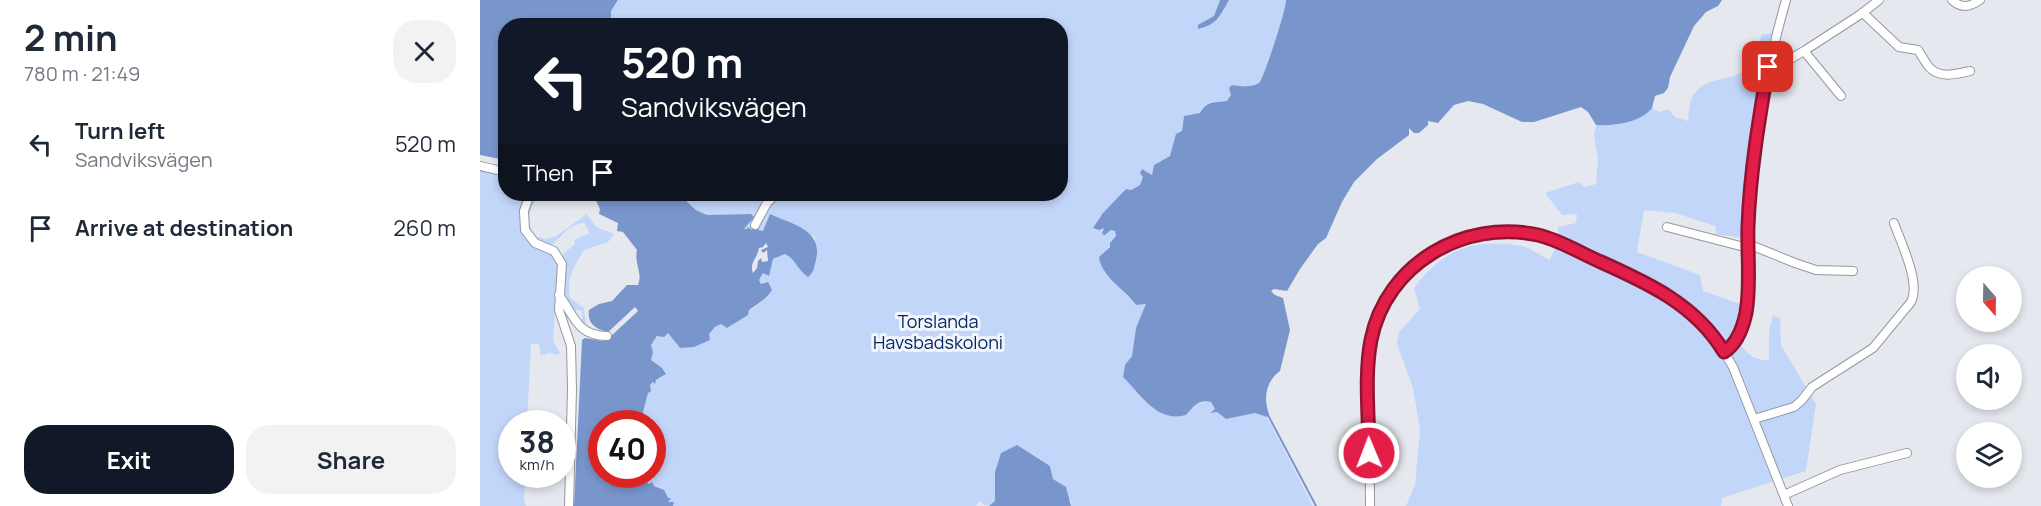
<!DOCTYPE html>
<html lang="en">
<head>
<meta charset="utf-8">
<style>
  body { margin:0; font-family:Manrope,sans-serif; background:#f2f2f3; color:#1f2937; height:100vh; display:flex; flex-direction:column; font-size:22px; white-space:nowrap }
  * { box-sizing:border-box; margin:0 }
  p { font-size:20px; color:#747a83 }
  .icon { flex:none; width:33px; height:33px; fill:none; stroke:currentColor; stroke-width:2; stroke-linecap:round; stroke-linejoin:round }
  .map { position:relative; flex:1; overflow:hidden }
  .panel { display:flex; flex-direction:column; background:#fff; width:480px }
  .panel>* { flex:none }
  .guide { position:absolute; left:18px; top:18px; width:570px; height:183px; border-radius:24px; box-shadow:0 3px 9px #0003; background:#111827; color:#fff; overflow:hidden }
  .needle { width:39px; rotate:160deg }
  .tools { position:absolute; left:1476px; top:266px; display:grid; gap:12px }
  .tools a { display:grid; place-items:center; width:66px; height:66px; border-radius:50%; background:#fff; box-shadow:0 3px 9px #0003; font-size:30px }
  .speed { position:absolute; left:18px; top:410px; display:flex; gap:12px; font-size:30px; font-weight:700; text-align:center }
  .speed>* { display:grid; place-content:center; width:78px; height:78px; border-radius:50%; background:#fff; box-shadow:0 3px 9px #0003; line-height:1 }
  .speed small { font-size:15px; font-weight:400 }
  .speed .limit { border:9px solid #d22; background:#fff; color:#111 }
  .pin { position:absolute; display:grid; place-items:center; width:51px; height:51px; color:#fff; margin:-26px; border-radius:12px; box-shadow:0 3px 9px #0006 }
  .me { position:absolute; width:66px; margin:-33px; rotate:359deg; stroke-linejoin:round; filter:drop-shadow(0 0 4px #0008) }
  .turn { display:flex; align-items:center; gap:21px; height:126px; padding:0 24px; font-size:27px }
  .turn .icon { width:78px; height:78px; stroke-width:2.5 }
  .turn b { display:block; font-size:42px; line-height:51px }
  .then { display:flex; align-items:center; height:57px; padding:0 24px; background:#0003; gap:12px; font-size:22px }
  .round { display:grid; place-items:center; flex:none; width:63px; height:63px; border-radius:24px; background:#f2f2f3 }
  .overview { display:flex; align-items:center; justify-content:space-between; height:102px; padding:0 24px }
  h1 { font-size:36px; font-weight:700; line-height:45px }
  .cta { display:flex; gap:12px; margin-top:auto; padding:12px 24px }
  .cta a { flex:1; height:69px; border-radius:24px; background:#111827; color:#fff; font-size:24px; font-weight:700; line-height:69px; text-align:center }
  .cta a+a { background:#f2f2f3; color:#1f2937 }
  ul { padding:0; list-style:none }
  li { display:flex; align-items:center; gap:18px; height:84px; padding:0 24px }
  li div { flex:1 }
  li b { display:block; font-size:22px }
  li em { font-style:normal }
  main { display:flex; flex:1; min-height:0 }
  .map>svg:first-child { display:block }
  .green { fill:#c2d6fa }
  .water { fill:#7996cc; fill-rule:evenodd }
  .pier { fill:#e5e9ef }
  .lines { fill:none; stroke-linecap:round; stroke-linejoin:round }
  .stream { stroke:#7996cc; stroke-width:2 }
  .minor-casing { stroke:#94989d; stroke-width:10 }
  .minor { stroke:#fff; stroke-width:8 }
  .route-casing { stroke:#92132f; stroke-width:15 }
  .route { stroke:#e11d48; stroke-width:10 }
  .labels { text-anchor:middle; dominant-baseline:central; stroke-width:6; stroke-linejoin:round; paint-order:stroke }
  .park-label { font-size:18px; fill:#062564; stroke:#f2f6fc }
</style>
</head>
<body>
<main>
<section class="panel">
<div class="overview"><div><h1>2 min</h1><p>780 m · 21:49</p></div><a class="round"><svg class="icon" aria-label="close" viewBox="0 0 24 24"><path d="M6 6l12 12M18 6L6 18"/></svg></a></div>
<ul>
<li><svg class="icon" aria-label="left" viewBox="0 0 24 24"><path d="M17 20v-9H6M10 6l-5 5 5 5"/></svg><div><b>Turn left</b><p>Sandviksvägen</p></div><em>520 m</em></li>
<li><svg class="icon" aria-label="arrive" viewBox="0 0 24 24"><path d="M6 21V4h12l-3 4 3 4H6"/></svg><div><b>Arrive at destination</b></div><em>260 m</em></li>
</ul>
<div class="cta"><a>Exit</a><a>Share</a></div>
</section>
<div class="map">
<svg width="1561" height="506" viewBox="0 0 1561 506">
  <rect width="100%" height="100%" fill="#e5e9ef"/>
  <path class="green" d="M 138,0 L 740,0 L 734,16 L 738,20 L 749,0 L 806,0 C 807,7 783,81 779,83 C 771,88 760,86 752,85 L 751,96 L 747,101 L 727,103 L 721,113 L 704,116 L 702,131 L 690,156 L 674,165 L 672,175 L 662,169 L 663,177 L 660,185 L 651,190 L 645,189 L 624,227 L 625,235 L 631,230 L 635,230 L 636,236 L 625,252 L 624,272 L 656,305 L 667,304 L 656,328 L 652,356 L 645,365 L 643,377 C 665,400 670,417 706,415 C 714,406 719,400 731,402 L 736,409 L 730,413 L 737,412 L 746,419 L 775,413 L 787,417 L 833,506 L 591,506 L 591,501 L 573,479 L 570,466 L 559,460 L 515,472 L 515,501 L 509,506 L 503,504 L 500,501 L 496,506 L 193,506 L 194,502 L 188,503 L 184,490 L 174,486 L 172,482 L 169,484 L 160,483 L 159,474 L 172,474 L 172,423 L 161,423 L 156,420 L 164,406 L 170,385 L 186,374 L 182,368 L 171,360 L 173,352 L 171,345 C 174,337 180,335 188,333 L 200,348 C 212,347 219,345 230,340 L 229,334 L 235,327 L 241,324 L 248,328 L 267,315 L 269,310 L 275,307 L 289,296 L 279,280 L 284,272 L 288,276 L 293,259 L 305,254 L 311,256 L 323,274 L 335,266 L 335,237 L 314,224 L 303,220 L 283,231 L 274,227 L 273,230 L 264,229 L 273,217 L 271,214 L 227,215 L 216,210 L 205,201 L 206,194 L 580,194 L 580,26 L 131,26 L 131,10 Z
    M 1292,33 C 1275,100 1266,169 1264,238 L 1236,234 L 1235,226 L 1195,213 L 1164,210 L 1157,252 L 1220,275 L 1223,291 L 1257,303 L 1273,307 L 1261,345 C 1267,355 1277,361 1289,360 L 1289,331 L 1293,315 L 1300,318 L 1301,345 L 1336,404 L 1326,471 L 1242,498 L 1241,506 L 926,506 L 935,485 L 940,429 L 933,388 L 917,344 L 919,332 L 940,309 L 934,288 C 963,249 993,238 1041,246 C 1051,248 1061,256 1070,260 L 1079,238 L 1078,227 L 1096,223 L 1097,214 L 1082,215 L 1065,193 L 1099,182 L 1105,187 L 1116,184 L 1118,160 L 1114,135 L 1116,125 C 1134,126 1160,123 1172,108 L 1179,112 L 1188,109 L 1195,117 L 1208,121 C 1209,114 1209,104 1212,98 C 1229,65 1274,96 1281,35 Z
    M 0,169 L 25,176 L 26,194 L 46,194 L 41,212 L 44,233 C 55,241 75,251 78,265 L 73,341 L 80,353 L 77,355 L 69,353 L 61,356 L 59,344 L 51,344 L 47,423 L 32,423 L 32,474 L 45,474 L 44,499 L 46,506 L 0,506 Z
    M 57,194 L 60,194 C 49,208 45,221 55,238 L 60,237 L 65,239 L 75,237 L 107,214 L 116,227 L 134,234 L 128,242 L 104,250 C 94,266 86,279 90,298 L 104,308 L 106,326 L 102,320 L 102,311 L 89,309 C 77,288 88,275 83,254 L 95,244 L 94,240 L 110,233 L 104,222 L 89,228 L 71,246 C 41,233 41,218 57,194 Z"/>
  <path class="water" d="M 0,0 L 138,0 L 131,11 L 131,25 L 26,26 L 25,160 L 0,155 Z
    M 740,0 L 749,0 C 739,17 738,24 718,29 L 718,25 L 734,16 Z
    M 806,0 L 1242,0 L 1238,6 L 1226,12 L 1214,26 L 1190,77 L 1188,88 L 1184,93 L 1175,96 L 1172,108 C 1160,123 1134,126 1116,125 L 1108,112 L 1101,107 L 1054,122 L 1042,122 L 1003,104 L 988,101 L 974,105 L 958,123 L 948,121 L 948,125 L 939,133 L 934,133 L 929,128 L 929,135 L 897,159 L 874,182 L 862,202 L 846,238 L 838,244 L 820,269 L 807,291 L 794,289 L 791,291 L 795,295 L 803,298 L 810,330 L 800,371 C 786,381 783,398 789,414 L 787,417 L 775,413 L 746,419 L 737,412 L 730,413 L 735,409 L 731,402 C 719,399 714,406 706,415 C 677,423 661,395 643,377 L 645,365 L 652,356 L 656,328 L 666,304 L 656,305 C 644,288 622,278 619,257 L 630,247 L 630,243 L 636,236 L 635,231 L 631,230 L 625,235 L 622,234 L 624,228 L 619,230 L 613,228 L 623,213 L 646,189 L 651,190 L 660,185 L 663,177 L 660,173 L 662,169 L 672,175 L 674,165 L 690,156 L 696,134 L 702,131 L 704,116 L 720,113 C 728,100 733,103 747,101 L 751,95 L 749,88 L 752,85 C 760,86 771,88 779,83 C 783,81 807,7 806,0 Z
    M 113,194 L 206,194 L 206,201 L 216,210 L 227,215 L 271,214 L 274,217 L 264,229 L 267,229 L 268,227 L 272,230 L 274,226 L 278,227 L 279,230 L 283,231 L 290,214 C 313,225 343,229 336,260 C 334,268 334,272 328,277 C 318,271 316,259 305,254 L 293,259 L 289,276 L 283,273 L 279,280 L 281,284 L 288,282 L 292,290 C 286,300 277,304 269,310 L 268,315 L 247,328 L 241,324 L 235,327 L 229,334 L 230,340 L 214,347 L 200,348 L 188,333 L 184,337 L 177,336 L 171,345 L 173,352 L 171,360 L 182,368 L 186,374 L 176,380 L 175,384 L 173,382 L 170,385 L 171,391 L 168,393 L 162,416 L 157,420 L 161,423 L 122,423 L 122,474 L 159,474 L 161,483 L 165,480 L 169,484 L 172,482 L 174,486 L 184,490 L 188,498 L 191,498 L 188,502 L 194,502 L 193,506 L 94,506 L 102,340 L 105,338 L 122,341 L 126,339 L 125,331 C 114,328 107,322 109,310 L 119,304 L 132,301 L 147,285 L 158,285 C 163,272 154,265 157,250 L 143,232 L 137,231 L 138,223 L 119,214 L 120,209 ZM 286,243 L 288,247 L 281,250 L 283,253 L 287,250 L 288,261 L 282,262 L 281,258 L 278,261 L 277,268 L 273,273 C 269,263 277,259 279,248 L 283,247 Z
    M 537,445 L 570,466 L 573,479 L 586,487 L 591,506 L 509,506 L 515,501 L 515,472 L 521,453 Z"/>
  <path class="pier" d="M 155,307 L 158,311 L 129,338 L 126,334 Z"/>
  <g class="lines">
    <path class="stream" d="M 788,415 L 836,506"/>
    <g class="minor-casing">
      <path id="minor" d="M 1472,0 C 1481,9 1490,7 1500,0
        M 1383,13 L 1419,47 L 1438,50 C 1442,56 1445,62 1449,67 C 1459,79 1477,74 1490,71
        M 1324,51 L 1361,96
        M 1288,67 L 1297,67 L 1324,51 L 1381,14 L 1399,0
        M 0,166 L 26,172
        M 50,194 L 44,211 L 45,230 L 55,243 L 74,251 L 82,264 L 79,310 L 91,346 L 92,389 L 89,506
        M 275,225 L 287,203 L 296,194
        M 1187,227 L 1268,248
        M 1268,244 L 1315,263 L 1336,270 L 1373,271
        M 79,295 C 94,315 97,336 127,336
        M 1244,352 C 1257,344 1263,327 1266,313 C 1271,285 1267,254 1268,226 C 1272,150 1285,73 1306,0
        M 1274,419 L 1314,407 L 1322,400 L 1332,387 L 1393,348 L 1431,302 C 1441,283 1421,243 1414,223
        M 1304,495 L 1360,470 L 1427,453
        M 890,506 L 889,362 C 895,283 959,223 1040,232 C 1066,236 1088,248 1112,258 C 1175,287 1217,304 1253,367 L 1308,506"/>
    </g>
    <use href="#minor" class="minor"/>
  </g>
  <g class="lines">
    <g class="route-casing">
      <path id="route" d="M 889,453 C 889,416 884,376 891,340 C 906,264 984,219 1058,235 C 1080,240 1100,253 1121,262 C 1168,283 1216,305 1244,352 C 1257,344 1263,327 1266,313 C 1271,285 1267,255 1268,226 C 1270,173 1279,119 1288,67"/>
    </g>
    <use href="#route" class="route"/>
  </g>
  <g class="labels">
    <g class="park-label">
      <text x="458" y="321">Torslanda<tspan x="458" dy="21">Havsbadskoloni</tspan></text>
    </g>
  </g>
</svg>
<div class="tools">
<a><svg class="needle" viewBox="-14 -14 28 28"><path d="M0-13l5 13h-10z" fill="#e53935"/><path d="M0 13l5-13h-10z" fill="#747a83"/></svg></a>
<a><svg class="icon" aria-label="sound" viewBox="0 0 24 24"><path d="M4 9h4l5-4v14l-5-4H4zM17 9q2 3 0 6"/></svg></a>
<a><svg class="icon" aria-label="layers" viewBox="0 0 24 24"><path d="M12 4l9 5-9 5-9-5zM3 14l9 5 9-5"/></svg></a>
</div>
<div class="speed"><div>38<small>km/h</small></div><div class="limit">40</div></div>
<div class="pin" style="left:1288px;top:67px;background:#d93025"><svg class="icon" aria-label="arrive" viewBox="0 0 24 24"><path d="M6 21V4h12l-3 4 3 4H6"/></svg></div>
<svg class="me" style="left:889px;top:453px" viewBox="-20 -20 40 40"><circle r="17" fill="#e11d48" stroke="#fff" stroke-width="3"/><path d="M0-11L8 9 0 5-8 9z" fill="#fff"/></svg>
<div class="guide">
<div class="turn"><svg class="icon" aria-label="left" viewBox="0 0 24 24"><path d="M17 20v-9H6M10 6l-5 5 5 5"/></svg><div><b>520 m</b>Sandviksvägen</div></div>
<div class="then">Then<svg class="icon" aria-label="arrive" viewBox="0 0 24 24"><path d="M6 21V4h12l-3 4 3 4H6"/></svg></div>
</div>
</div>
</main>
</body>
</html>
